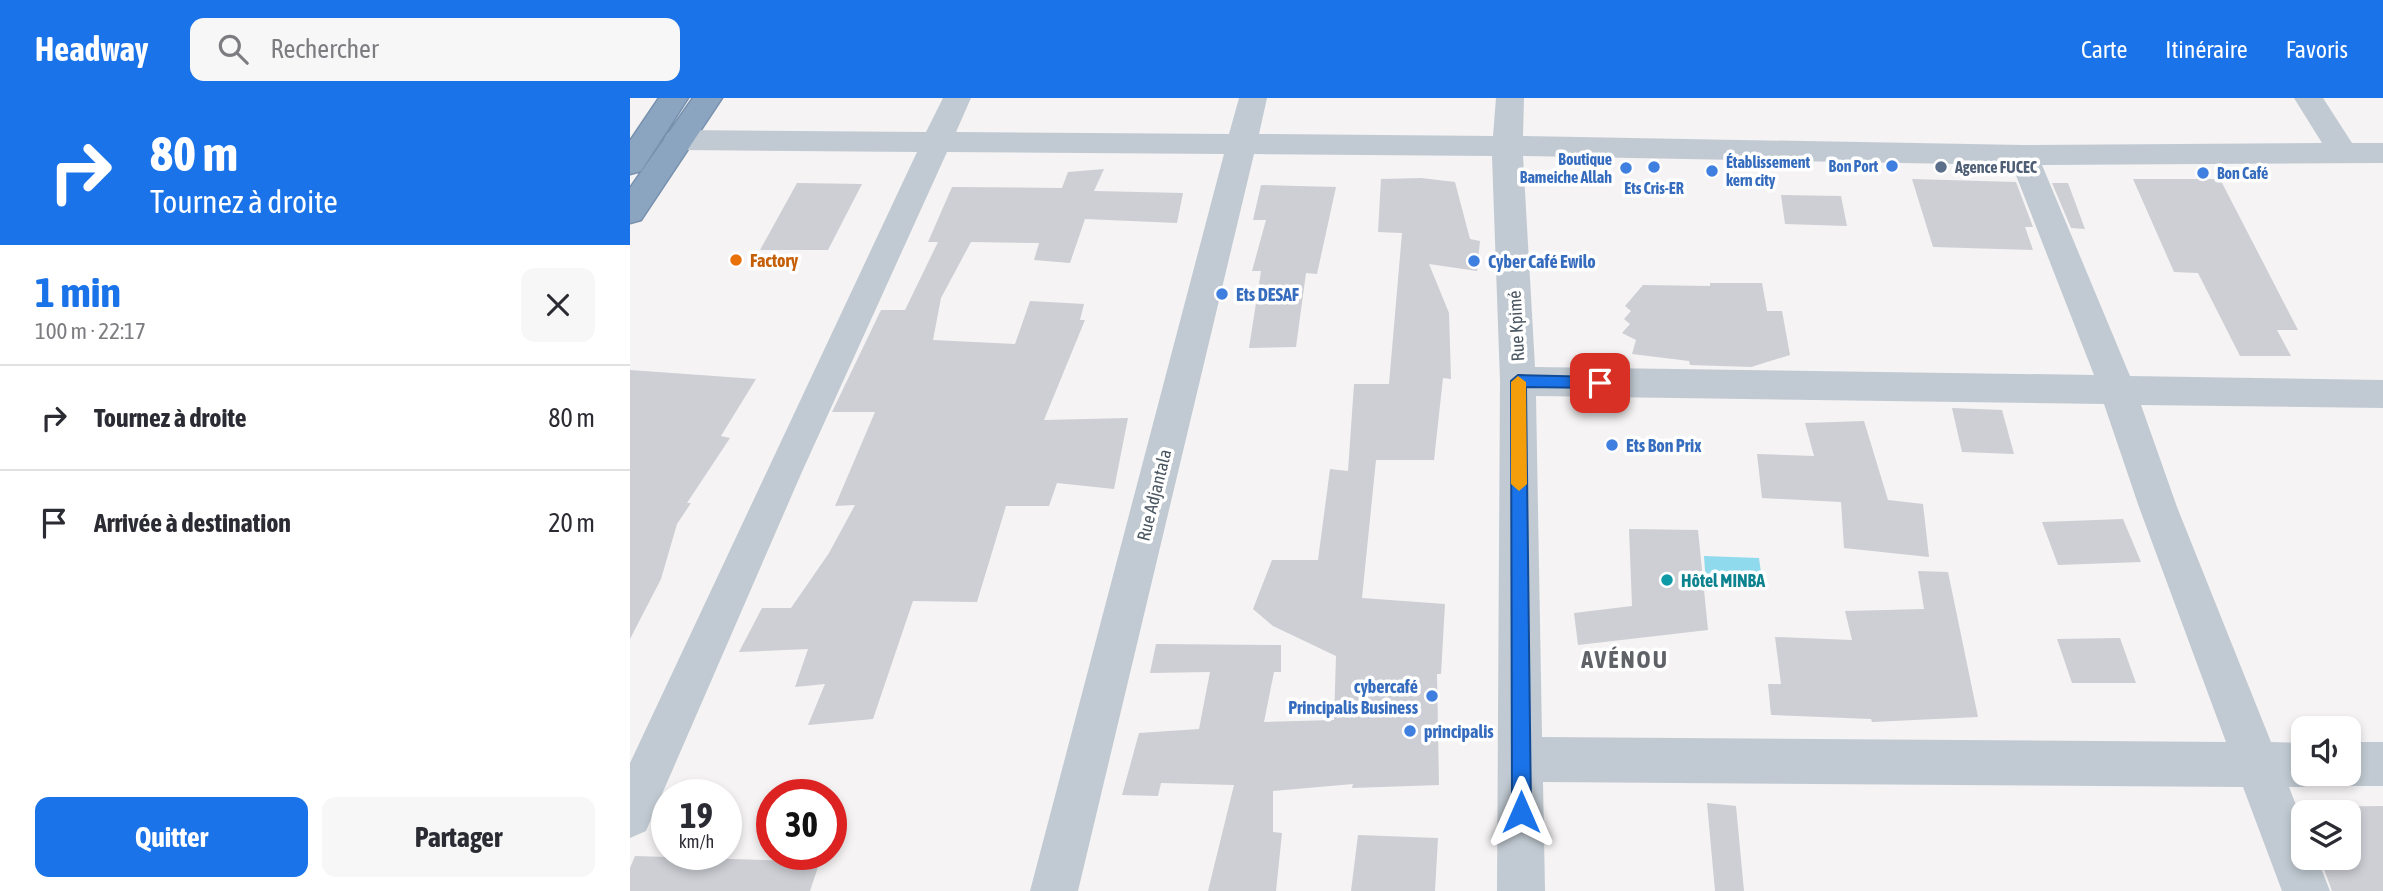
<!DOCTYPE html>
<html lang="fr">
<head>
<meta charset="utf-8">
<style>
  body { margin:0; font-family:"Asap Condensed",sans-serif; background:#f7f7f7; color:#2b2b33; height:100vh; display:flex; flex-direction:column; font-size:26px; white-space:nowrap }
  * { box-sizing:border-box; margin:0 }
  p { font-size:23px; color:#7c7c81 }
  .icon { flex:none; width:38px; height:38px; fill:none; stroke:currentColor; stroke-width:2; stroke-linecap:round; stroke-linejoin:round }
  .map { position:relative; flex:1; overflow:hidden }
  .drawer { display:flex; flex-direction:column; background:#fff; width:630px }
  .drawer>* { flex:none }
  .top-card { background:#1a73e8; color:#fff; overflow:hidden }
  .buttons { position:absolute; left:1661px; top:618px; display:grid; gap:14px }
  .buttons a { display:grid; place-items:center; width:70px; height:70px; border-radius:14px; background:#fff; box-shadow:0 4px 10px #0003; font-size:35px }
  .speed { position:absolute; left:21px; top:681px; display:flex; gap:14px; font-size:35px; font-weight:700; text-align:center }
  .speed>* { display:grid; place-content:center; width:91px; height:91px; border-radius:50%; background:#fff; box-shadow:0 4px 10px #0003; line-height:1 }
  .speed small { font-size:18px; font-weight:400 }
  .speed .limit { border:10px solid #d22; background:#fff; color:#111 }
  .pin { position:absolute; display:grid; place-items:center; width:60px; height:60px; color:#fff; margin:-30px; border-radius:14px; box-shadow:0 4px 10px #0006 }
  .me { position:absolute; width:77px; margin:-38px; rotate:0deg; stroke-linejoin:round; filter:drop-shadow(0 0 5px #0008) }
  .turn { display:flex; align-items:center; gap:24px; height:147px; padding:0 35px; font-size:32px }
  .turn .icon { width:91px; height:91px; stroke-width:2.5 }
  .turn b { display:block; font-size:49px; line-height:60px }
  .round { display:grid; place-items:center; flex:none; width:74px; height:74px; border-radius:14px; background:#f7f7f7 }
  .summary { display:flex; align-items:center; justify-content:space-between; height:119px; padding:0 35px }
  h1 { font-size:42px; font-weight:700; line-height:52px; color:#1a73e8 }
  .button { display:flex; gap:14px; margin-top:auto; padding:14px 35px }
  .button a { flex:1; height:80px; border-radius:14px; background:#1a73e8; color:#fff; font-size:28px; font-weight:700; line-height:80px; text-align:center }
  .button a+a { background:#f7f7f7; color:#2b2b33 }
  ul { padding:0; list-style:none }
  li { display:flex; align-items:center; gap:21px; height:105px; padding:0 35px; border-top:2px solid #e1e1e2 }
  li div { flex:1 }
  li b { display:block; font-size:26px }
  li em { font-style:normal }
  header { display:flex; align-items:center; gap:42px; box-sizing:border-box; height:98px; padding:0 35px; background:#1a73e8; color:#fff }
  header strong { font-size:33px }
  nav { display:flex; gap:38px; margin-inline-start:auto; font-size:24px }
  .search { width:490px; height:63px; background:#f7f7f7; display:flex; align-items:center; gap:18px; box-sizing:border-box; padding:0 24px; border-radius:14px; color:#7c7c81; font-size:26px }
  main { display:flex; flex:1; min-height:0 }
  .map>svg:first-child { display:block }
  .water { fill:#90daee }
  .building { fill:#cdcfd5 }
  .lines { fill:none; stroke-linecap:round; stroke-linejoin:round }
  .highway-casing { stroke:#7690ad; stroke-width:3 }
  .street { fill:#c1cad2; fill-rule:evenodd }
  .highway { fill:#8ba5c1; fill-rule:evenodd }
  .route { fill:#1a73e8; stroke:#114b97; stroke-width:2 }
  .slow { fill:#f59e0b }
  .shop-dot { fill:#3f7fe0; stroke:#fff; stroke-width:2.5 }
  .service-dot { fill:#5c6f8a; stroke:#fff; stroke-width:2.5 }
  .food-dot { fill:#e8710a; stroke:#fff; stroke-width:2.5 }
  .culture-dot { fill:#0f9aa8; stroke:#fff; stroke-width:2.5 }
  .labels { text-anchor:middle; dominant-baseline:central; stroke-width:7; stroke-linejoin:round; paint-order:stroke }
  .far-shop-label { font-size:16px; font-weight:bold; fill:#366cbe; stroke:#fff; text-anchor:end }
  .far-service-label { font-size:16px; font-weight:bold; fill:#4e5e75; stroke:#fff; text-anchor:start }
  .food-label { font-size:18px; font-weight:bold; fill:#c56008; stroke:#fff; text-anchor:start }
  .shop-label { font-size:18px; font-weight:bold; fill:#366cbe; stroke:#fff; text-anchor:start }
  .street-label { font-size:18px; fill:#4a5661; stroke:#fff }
  .culture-label { font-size:18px; font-weight:bold; fill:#0d838f; stroke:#fff; text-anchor:start }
  .district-label { font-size:24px; font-weight:bold; letter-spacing:2px; fill:#5f6368; stroke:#fff }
</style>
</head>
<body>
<header>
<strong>Headway</strong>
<div class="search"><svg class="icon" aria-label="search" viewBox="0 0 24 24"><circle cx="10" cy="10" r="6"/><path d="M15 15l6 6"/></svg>Rechercher</div>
<nav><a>Carte</a><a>Itinéraire</a><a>Favoris</a></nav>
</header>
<main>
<section class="drawer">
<div class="top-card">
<div class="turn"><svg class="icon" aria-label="right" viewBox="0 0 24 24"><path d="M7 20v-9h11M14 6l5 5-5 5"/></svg><div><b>80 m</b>Tournez à droite</div></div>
</div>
<div class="summary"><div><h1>1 min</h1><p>100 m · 22:17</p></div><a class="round"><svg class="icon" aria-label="close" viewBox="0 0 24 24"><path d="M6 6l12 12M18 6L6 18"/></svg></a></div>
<ul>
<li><svg class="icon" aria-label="right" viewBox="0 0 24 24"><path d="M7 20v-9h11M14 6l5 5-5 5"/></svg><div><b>Tournez à droite</b></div><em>80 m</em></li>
<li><svg class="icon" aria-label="arrive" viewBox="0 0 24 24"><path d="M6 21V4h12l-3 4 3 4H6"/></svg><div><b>Arrivée à destination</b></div><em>20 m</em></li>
</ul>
<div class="button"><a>Quitter</a><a>Partager</a></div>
</section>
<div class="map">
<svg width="1753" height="793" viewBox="0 0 1753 793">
  <rect width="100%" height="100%" fill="#f5f3f3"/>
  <path class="water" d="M 1074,458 L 1129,460 L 1133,489 L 1076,487 Z"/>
  <path class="building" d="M 474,71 L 464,93 L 553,95 L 547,125 L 455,121 L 440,165 L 404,162 L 409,145 L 341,144 L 311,200 L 303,242 L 385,246 L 400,203 L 454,206 L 450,222 L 455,222 L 414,322 L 498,320 L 484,391 L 427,385 L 419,408 L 376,408 L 347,504 L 283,503 L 243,621 L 178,627 L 195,586 L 165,589 L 178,551 L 109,554 L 132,510 L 161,510 L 199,455 L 225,407 L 205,408 L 245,314 L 202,314 L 251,212 L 275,212 L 308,144 L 298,144 L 322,89 L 432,90 L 438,74 Z
    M 791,80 L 825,84 L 840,141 L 850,143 L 847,173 L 799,166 L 819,215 L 821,281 L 813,280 L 804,362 L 746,362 L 732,500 L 815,506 L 811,576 L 807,576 L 809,687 L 722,690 L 723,686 L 643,693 L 643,734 L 652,735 L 646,793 L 578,793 L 604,687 L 531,685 L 528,698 L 492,697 L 509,635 L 569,631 L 580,574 L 520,575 L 526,546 L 651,547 L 651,574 L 644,574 L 634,624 L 704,622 L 706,558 L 643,528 L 623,511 L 642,462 L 688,462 L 700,371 L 718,373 L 724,286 L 759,286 L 772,135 L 748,134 L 751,81 Z
    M 1282,81 L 1386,84 L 1403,129 L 1395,129 L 1403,152 L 1303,149 Z
    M 1503,81 L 1590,81 L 1668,232 L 1647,232 L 1661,258 L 1610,258 L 1568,175 L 1544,174 Z
    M 167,85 L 232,86 L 198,152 L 130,152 Z
    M 1422,85 L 1438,85 L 1455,131 L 1441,130 Z
    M 631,87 L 706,89 L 687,176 L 676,175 L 666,249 L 619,250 L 631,173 L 622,173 L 636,122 L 623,122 Z
    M 1151,97 L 1211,98 L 1217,128 L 1155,126 Z
    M 1080,185 L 1132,185 L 1137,213 L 1152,213 L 1160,257 L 1121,269 L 1060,267 L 1059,263 L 1002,256 L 1006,242 L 992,235 L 1000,226 L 994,221 L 1001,213 L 995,208 L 1013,187 L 1080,188 Z
    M 0,272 L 126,281 L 91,338 L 100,340 L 57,405 L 61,405 L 47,426 L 31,481 L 0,541 Z
    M 1322,310 L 1372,312 L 1384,356 L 1332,354 Z
    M 1234,323 L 1258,402 L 1293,406 L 1299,459 L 1214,450 L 1211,404 L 1132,400 L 1127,356 L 1184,358 L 1175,325 Z
    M 1493,421 L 1511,464 L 1428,467 L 1412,424 Z
    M 999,431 L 1068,432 L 1078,532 L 948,547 L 944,515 L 1002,508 Z
    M 1288,473 L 1318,474 L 1348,619 L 1242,624 L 1241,621 L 1141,617 L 1138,586 L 1151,586 L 1145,539 L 1222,542 L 1215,513 L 1294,511 Z
    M 1490,540 L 1506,585 L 1442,585 L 1427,541 Z
    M 1077,705 L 1106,708 L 1114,793 L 1085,793 Z
    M 1753,708 L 1753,793 L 1702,793 L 1690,760 L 1718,760 L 1718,714 L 1673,714 L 1673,718 L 1670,709 Z
    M 728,737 L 808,740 L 805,793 L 721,793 Z
    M 5,758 L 163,763 L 189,766 L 180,793 L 0,793 L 0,770 Z"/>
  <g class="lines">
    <g class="highway-casing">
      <path id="highway" d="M 29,0 L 58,0 L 11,73 L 0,76 L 0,43 Z
        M 63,0 L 92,0 L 11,122 L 0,125 L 0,90 Z"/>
    </g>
    <path class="street" d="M 313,0 L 341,0 L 326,34 L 599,36 L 609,0 L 637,0 L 629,36 L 863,38 L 866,0 L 894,0 L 893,38 L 1393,47 L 1692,45 L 1664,0 L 1693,0 L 1722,45 L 1753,45 L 1753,65 L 1412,67 L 1500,278 L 1753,282 L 1753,310 L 1511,307 L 1547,409 L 1641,644 L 1673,645 L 1673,676 L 1692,676 L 1689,683 L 1673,689 L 1659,689 L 1673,725 L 1673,760 L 1687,760 L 1700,793 L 1652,793 L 1613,689 L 913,684 L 915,793 L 867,793 L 870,283 L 862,58 L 624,56 L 448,793 L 400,793 L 594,56 L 317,54 L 171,376 L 16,733 L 0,740 L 0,665 L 287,54 L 49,52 L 38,49 L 34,42 L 38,35 L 49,32 L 296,34 ZM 893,58 L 1382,67 L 1464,277 L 905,269 ZM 906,298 L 1474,306 L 1509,409 L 1596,644 L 912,639 Z
      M 1718,644 L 1753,644 L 1753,688 L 1718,688 L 1702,682 L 1699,676 L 1718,676 Z"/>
    <use href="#highway" class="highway"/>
  </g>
  <path class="route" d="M 888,277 L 970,279 L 978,285 L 970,290 L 896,289 L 901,714 L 898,721 L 891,724 L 885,721 L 882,714 L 881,283 Z"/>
  <path class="slow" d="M 888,278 L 896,284 L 897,386 L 889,393 L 881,386 L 881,284 Z"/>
  <g class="shop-dot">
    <circle cx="1262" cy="68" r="7"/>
    <circle cx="1024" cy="69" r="7"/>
    <circle cx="996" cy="70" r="7"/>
    <circle cx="1082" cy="73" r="7"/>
    <circle cx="1573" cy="75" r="7"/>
    <circle cx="844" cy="163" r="7"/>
    <circle cx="592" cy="196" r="7"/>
    <circle cx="982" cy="347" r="7"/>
    <circle cx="802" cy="598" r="7"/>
    <circle cx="780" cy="633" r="7"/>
  </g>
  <circle class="service-dot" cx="1311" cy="69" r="7"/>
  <circle class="food-dot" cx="106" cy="162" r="7"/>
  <circle class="culture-dot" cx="1037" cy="482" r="7"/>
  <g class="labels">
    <g class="far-shop-label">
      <text x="982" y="61">Boutique<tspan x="982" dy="18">Bameiche Allah</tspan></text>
      <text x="1096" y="64" text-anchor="start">Établissement<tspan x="1096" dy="18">kern city</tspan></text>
      <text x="1248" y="68">Bon Port</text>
      <text x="1587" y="75" text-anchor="start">Bon Café</text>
      <text x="1024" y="90" text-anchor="middle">Ets Cris-ER</text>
    </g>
    <g class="far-service-label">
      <text x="1325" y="69">Agence FUCEC</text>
    </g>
    <g class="food-label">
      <text x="120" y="162">Factory</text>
    </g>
    <g class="shop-label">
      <text x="858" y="163">Cyber Café Ewilo</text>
      <text x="606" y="196">Ets DESAF</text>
      <text x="996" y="347">Ets Bon Prix</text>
      <text x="788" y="588" text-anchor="end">cybercafé<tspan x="788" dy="21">Principalis Business</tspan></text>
      <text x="794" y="633">principalis</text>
    </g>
    <g class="street-label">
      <text transform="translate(886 228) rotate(-93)">Rue Kpimé</text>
      <text transform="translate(524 397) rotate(-76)">Rue Adjantala</text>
    </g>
    <g class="culture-label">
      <text x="1051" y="482">Hôtel MINBA</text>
    </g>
    <g class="district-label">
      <text x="995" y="561">AVÉNOU</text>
    </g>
  </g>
</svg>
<div class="buttons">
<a><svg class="icon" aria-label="sound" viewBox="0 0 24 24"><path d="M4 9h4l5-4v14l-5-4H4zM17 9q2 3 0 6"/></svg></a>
<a><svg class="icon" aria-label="layers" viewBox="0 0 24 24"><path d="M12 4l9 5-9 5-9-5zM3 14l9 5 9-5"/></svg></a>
</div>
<div class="speed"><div>19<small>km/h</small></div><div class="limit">30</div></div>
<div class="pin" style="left:970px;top:285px;background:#d93025"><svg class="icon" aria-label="arrive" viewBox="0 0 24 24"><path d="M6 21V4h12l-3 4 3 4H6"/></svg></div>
<svg class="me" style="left:891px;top:714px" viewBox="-20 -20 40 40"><path d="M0-17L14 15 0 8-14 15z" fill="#1a73e8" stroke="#fff" stroke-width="4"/></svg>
</div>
</main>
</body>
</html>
